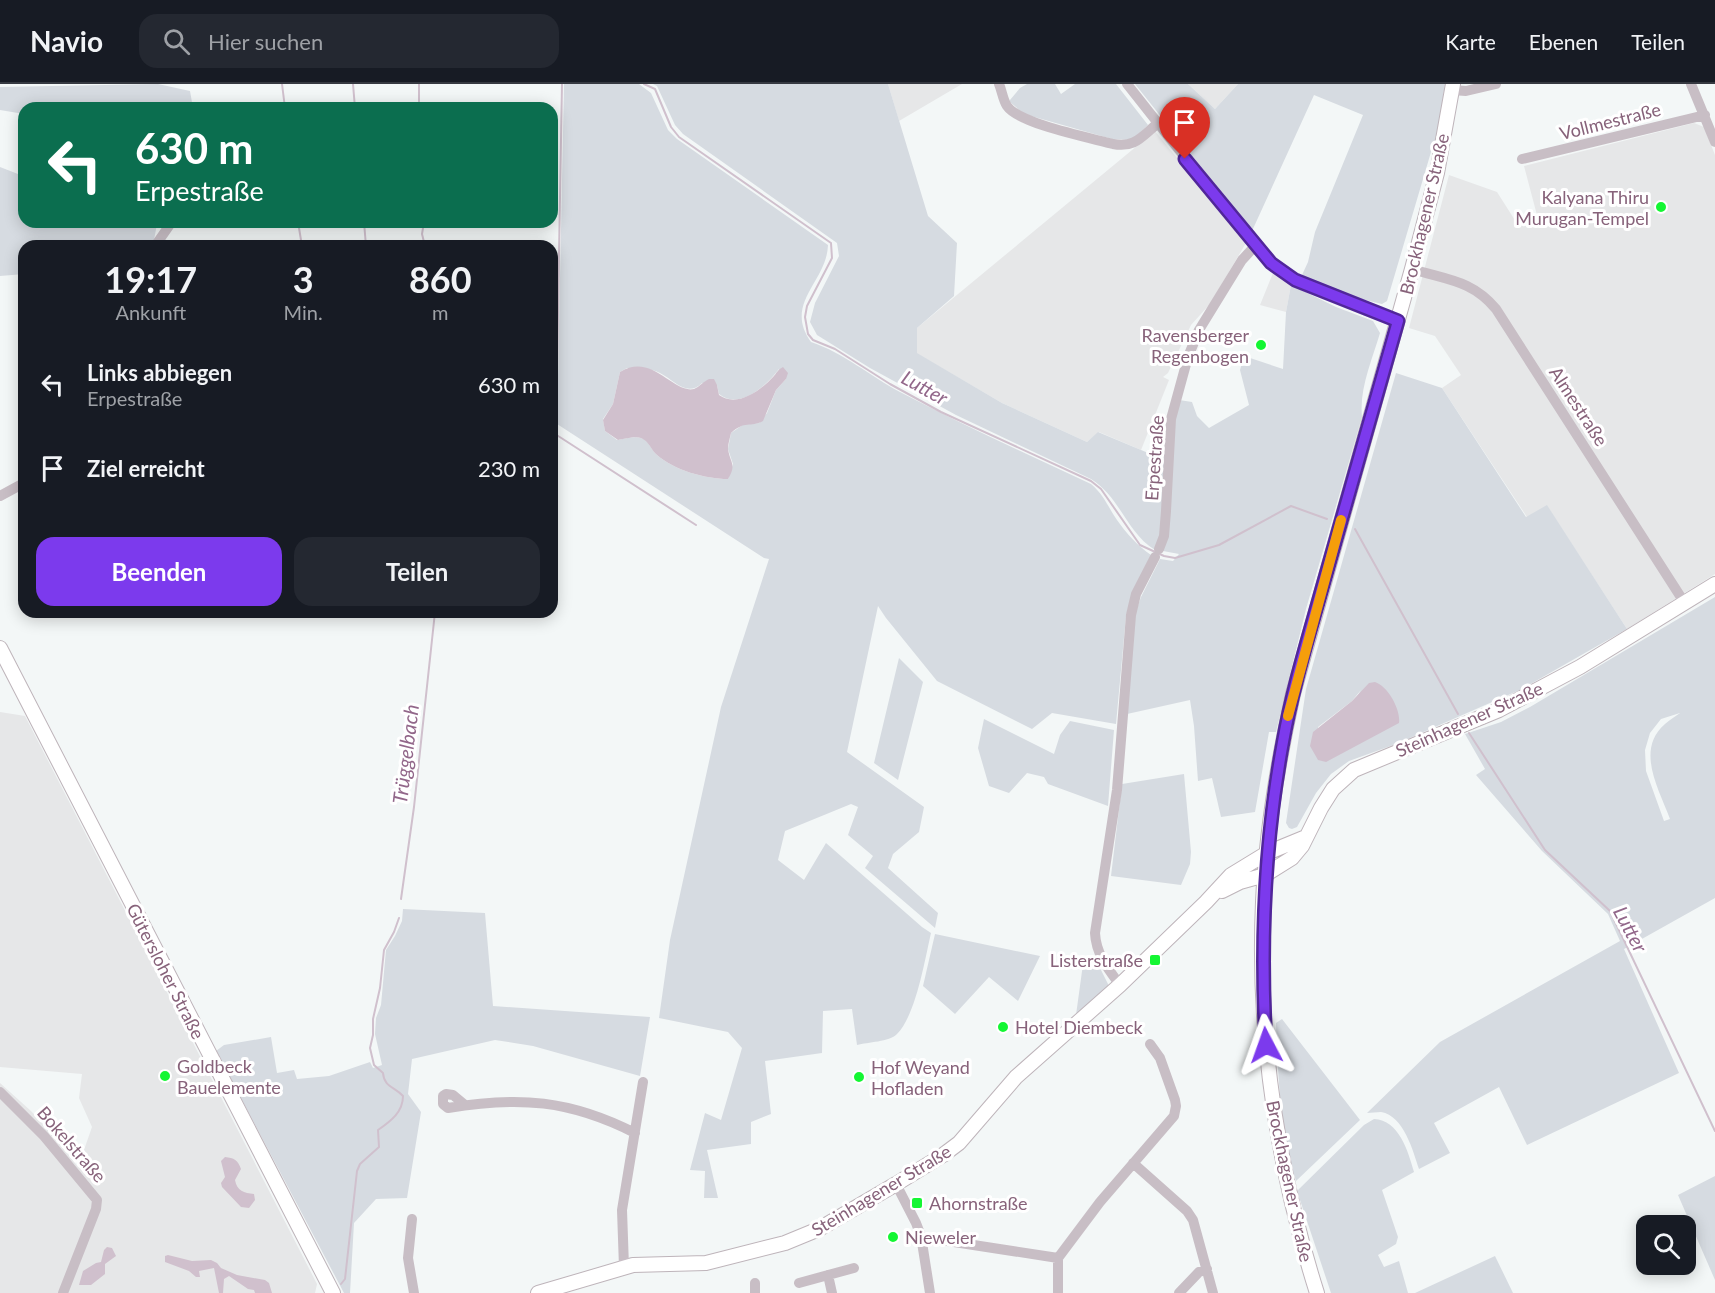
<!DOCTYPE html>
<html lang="de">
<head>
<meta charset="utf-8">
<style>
  body { margin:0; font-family:Lato,sans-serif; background:#242831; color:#f1f3f6; height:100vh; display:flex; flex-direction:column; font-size:22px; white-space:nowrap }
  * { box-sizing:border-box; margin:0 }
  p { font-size:20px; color:#9ea1a6 }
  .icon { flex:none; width:33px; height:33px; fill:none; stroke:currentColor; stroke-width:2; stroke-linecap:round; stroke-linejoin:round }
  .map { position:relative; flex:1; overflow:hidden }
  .sheet { position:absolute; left:18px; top:156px; width:540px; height:378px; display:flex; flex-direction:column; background:#171b24; border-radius:18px; box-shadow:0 3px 15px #0003 }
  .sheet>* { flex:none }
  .hud { position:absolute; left:18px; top:18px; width:540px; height:126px; border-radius:18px; box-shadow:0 3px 15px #0003; background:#0b6e4f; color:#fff; overflow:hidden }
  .controls { position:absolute; left:1636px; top:1131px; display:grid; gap:12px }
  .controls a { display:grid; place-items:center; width:60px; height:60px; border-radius:12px; background:#171b24; box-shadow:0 3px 15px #0003; font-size:30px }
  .pin { position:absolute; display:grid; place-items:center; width:51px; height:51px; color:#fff; margin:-62px -26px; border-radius:50% 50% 50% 0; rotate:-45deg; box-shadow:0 0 6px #0007 }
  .pin .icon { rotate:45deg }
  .me { position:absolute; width:66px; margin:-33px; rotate:356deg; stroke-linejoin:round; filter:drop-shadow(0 0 4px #0008) }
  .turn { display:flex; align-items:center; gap:21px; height:126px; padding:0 18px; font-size:27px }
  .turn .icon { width:78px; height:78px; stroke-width:2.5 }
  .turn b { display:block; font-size:42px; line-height:51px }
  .eta { display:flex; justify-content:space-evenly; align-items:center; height:102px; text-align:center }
  .eta b { font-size:36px; font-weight:700; line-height:42px }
  .button { display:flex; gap:12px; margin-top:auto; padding:12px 18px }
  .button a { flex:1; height:69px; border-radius:18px; background:#7c3aed; color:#fff; font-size:24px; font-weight:700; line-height:69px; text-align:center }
  .button a+a { background:#242831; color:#f1f3f6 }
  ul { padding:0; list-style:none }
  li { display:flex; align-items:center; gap:18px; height:84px; padding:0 18px }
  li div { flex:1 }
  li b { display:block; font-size:22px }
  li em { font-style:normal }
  header { display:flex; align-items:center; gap:36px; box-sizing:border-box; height:84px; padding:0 30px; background:#171b24; border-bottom:2px solid #363941 }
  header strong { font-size:28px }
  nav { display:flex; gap:33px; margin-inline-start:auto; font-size:21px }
  .search { width:420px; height:54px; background:#242831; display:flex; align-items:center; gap:15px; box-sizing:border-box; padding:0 21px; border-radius:18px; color:#9ea1a6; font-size:22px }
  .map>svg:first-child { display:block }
  .built { fill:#e6e7e8 }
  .green { fill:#d6dbe1; fill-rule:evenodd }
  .water { fill:#d0c0cd }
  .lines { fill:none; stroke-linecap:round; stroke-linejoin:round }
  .stream { stroke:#d0c0cd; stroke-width:2 }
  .major-casing { stroke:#beb4ba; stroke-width:16 }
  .minor { stroke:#c8bec5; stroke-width:10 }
  .major { stroke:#fff; stroke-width:14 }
  .route-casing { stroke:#51269a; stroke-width:15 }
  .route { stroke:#7c3aed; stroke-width:10 }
  .slow { stroke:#f59e0b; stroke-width:10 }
  .poi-dot { fill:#14f633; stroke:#fff; stroke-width:2 }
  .labels { text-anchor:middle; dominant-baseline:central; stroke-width:6; stroke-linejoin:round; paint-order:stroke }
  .street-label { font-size:18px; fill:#87627a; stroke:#fff }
  .poi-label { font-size:18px; fill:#87627a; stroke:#fff; text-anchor:start }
  .water-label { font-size:20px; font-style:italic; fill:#92678a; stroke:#fff }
</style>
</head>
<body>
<header>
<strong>Navio</strong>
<div class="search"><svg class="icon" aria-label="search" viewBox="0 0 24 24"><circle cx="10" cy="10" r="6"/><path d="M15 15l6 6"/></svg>Hier suchen</div>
<nav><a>Karte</a><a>Ebenen</a><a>Teilen</a></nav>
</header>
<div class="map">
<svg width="1715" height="1209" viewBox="0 0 1715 1209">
  <rect width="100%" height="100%" fill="#f3f7f7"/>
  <path class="built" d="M 888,0 L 962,0 L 899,37 Z
    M 1188,0 L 1238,0 L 1215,25 Z
    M 1694,39 L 1704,43 L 1715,71 L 1715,490 L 1627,545 L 1547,422 L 1527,433 L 1442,304 L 1461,291 L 1435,252 L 1409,244 L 1449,91 L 1497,108 L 1518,141 L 1538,135 L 1524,82 Z
    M 1155,47 L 1246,159 L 1210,220 L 1191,241 L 1168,289 L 1163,293 L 1169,296 L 1141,366 L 1099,348 L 1087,358 L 1002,319 L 916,269 L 917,244 Z
    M 1273,189 L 1291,201 L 1286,228 L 1260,221 Z
    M 0,628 L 25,632 L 317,1200 L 315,1209 L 0,1209 L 0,999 L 31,1027 L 50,1047 L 78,1083 L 92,1043 L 79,1014 L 82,990 L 0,983 Z"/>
  <path class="green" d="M 158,0 L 190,7 L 193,24 L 24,24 L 24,30 L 0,26 L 0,3 Z
    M 564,0 L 639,0 L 651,9 L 668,46 L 677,55 L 828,161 C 827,198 783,219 811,258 C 844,269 870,292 900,308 C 963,341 1027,370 1091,400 C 1104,411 1108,423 1117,436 C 1126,449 1138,462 1151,471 L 1132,509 L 1126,532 L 1116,640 L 1052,629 L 1032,645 L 937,597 L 886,534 L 878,522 L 847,668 L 924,723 L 919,748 L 893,770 L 888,784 L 938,829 L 935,844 L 865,784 L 873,772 L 848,751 L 858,723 L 851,720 L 785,747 L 778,776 L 804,796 L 826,759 L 922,843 L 931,849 C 925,875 916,931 897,950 C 889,958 868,958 857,961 L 852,925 L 823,927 L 822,969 L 765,977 L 771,1030 L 751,1038 L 751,1060 L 707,1066 L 718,1114 L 704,1114 L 705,1087 L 690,1086 L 705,1029 L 721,1036 L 742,964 L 728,948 L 659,934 L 670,856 L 721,623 L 769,475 L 764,474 L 557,340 ZM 627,284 C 637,285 652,284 660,289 C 674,296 687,314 702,299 L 717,301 L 719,310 C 740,327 767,301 779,285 L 786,295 L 776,306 L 767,329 L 759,339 L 744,340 L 731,349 L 728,365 L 733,380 L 728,395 C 705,395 674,386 657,371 C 651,366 649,356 641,354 C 634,352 624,355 617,356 L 605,347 L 603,335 L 613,320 L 620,288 Z
    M 653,0 L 888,0 L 928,132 L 957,159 L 954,212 L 917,244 L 917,269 L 1002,319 L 1087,358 L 1098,348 L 1165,376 L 1161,451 L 1155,466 C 1126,448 1121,414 1091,395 L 956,331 L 870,284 L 817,251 L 810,238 L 815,219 L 839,172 L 837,159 L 683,50 L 675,41 L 657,2 Z
    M 1027,0 L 1055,0 L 1061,10 L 1075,0 L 1116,0 L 1148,41 L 1132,56 L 1112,55 L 1024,30 L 1010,18 L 1010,16 L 1020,4 Z
    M 1135,0 L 1188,0 L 1215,25 L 1238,0 L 1445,0 L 1436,59 L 1431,68 L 1387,217 L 1382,220 L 1340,210 L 1302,191 L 1308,178 L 1315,148 L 1363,31 L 1314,11 L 1252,147 Z
    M 0,83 L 18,90 L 24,86 L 24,138 L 136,138 L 157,140 L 154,156 L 150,162 L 24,162 L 24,190 L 0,192 Z
    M 1291,201 L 1336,223 L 1373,237 L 1380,249 C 1372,276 1359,305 1362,333 L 1306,525 L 1276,648 L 1269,648 L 1255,728 L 1221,733 L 1212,694 L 1198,697 L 1194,642 L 1190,616 L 1127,630 L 1135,530 L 1141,513 L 1160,475 L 1173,477 L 1179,470 L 1163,467 L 1175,334 L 1179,316 L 1192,318 L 1197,332 L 1209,344 L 1249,321 L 1240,286 L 1244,272 L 1283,285 L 1286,228 Z
    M 1396,289 L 1442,304 L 1526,433 L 1547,421 L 1627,545 L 1522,605 L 1396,660 L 1349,677 L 1331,690 L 1316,709 L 1297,743 L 1292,745 L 1289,744 L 1286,739 L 1306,605 ZM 1361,606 L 1318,676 L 1318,643 L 1352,617 Z
    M 1715,513 L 1715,814 L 1624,865 L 1679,989 L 1527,1061 L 1499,1003 L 1434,1039 L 1450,1069 L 1419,1085 C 1413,1067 1404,1032 1381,1028 C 1377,1028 1371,1029 1367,1029 L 1440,958 L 1620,857 L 1608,830 L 1542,767 L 1476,691 L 1485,685 L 1465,650 L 1501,638 L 1530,623 ZM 1680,629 C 1675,633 1669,636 1665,640 C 1635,666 1659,705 1670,735 L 1664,737 L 1646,687 L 1645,666 L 1650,649 L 1661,635 Z
    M 899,574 L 923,598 L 898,696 L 874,679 Z
    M 984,635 L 1054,670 L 1060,651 L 1070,637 L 1114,646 L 1108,722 L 1048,700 L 1044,693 L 1027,689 L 1009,709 L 989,702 L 978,664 Z
    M 1184,690 L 1191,768 L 1190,780 L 1181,801 L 1111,792 L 1122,700 Z
    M 403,825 L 485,829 L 493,922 L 650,933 L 640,992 L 533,962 L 495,956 L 412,975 L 408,1010 L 421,1028 L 407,1114 L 376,1115 L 354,1139 L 350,1209 L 344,1209 L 216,967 L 224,961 L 271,953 L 277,989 L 294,986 L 297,995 L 329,992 L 370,978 L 373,984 L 382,981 L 375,950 L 376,934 L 381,921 L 386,866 L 395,852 L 402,837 Z
    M 935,850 L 1040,872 L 1018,917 L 989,893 L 955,930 L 923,902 Z
    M 1096,876 L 1109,902 L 1076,931 L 1083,880 Z
    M 1282,935 L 1360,1036 L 1296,1097 C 1280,1046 1278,992 1276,939 Z
    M 1374,1035 C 1399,1036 1408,1067 1414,1088 L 1382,1106 L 1398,1153 L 1396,1160 L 1378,1171 L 1384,1183 L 1399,1177 L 1408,1209 L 1331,1209 L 1297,1107 L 1364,1041 Z
    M 1715,1092 L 1715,1196 L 1678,1111 Z
    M 1495,1172 L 1513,1209 L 1415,1209 Z"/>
  <path class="water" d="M 783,283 L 788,289 L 786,295 L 776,306 L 763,337 C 750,344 745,336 731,349 C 730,354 728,359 728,365 C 730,379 737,380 728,395 C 705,395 674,386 657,371 C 651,366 649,357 641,354 C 635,352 624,355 618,356 L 605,347 L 603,336 L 613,320 L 620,288 C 652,268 673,310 694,305 C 699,303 704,297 709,295 L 714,295 L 717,301 L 719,311 C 737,324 760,307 773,293 C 777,289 777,286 783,283 Z
    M 1375,598 C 1388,602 1401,626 1399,639 L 1326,678 L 1318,676 L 1310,662 L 1313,648 L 1352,617 L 1369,599 Z
    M 225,1073 C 234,1074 238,1076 241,1085 L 235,1096 C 237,1107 244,1109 254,1110 L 255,1116 L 249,1124 L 241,1123 L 222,1103 L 221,1099 L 225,1093 L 221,1077 Z
    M 107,1163 L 112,1164 L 116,1172 L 105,1180 L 105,1190 L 91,1201 L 79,1201 L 83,1187 L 96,1179 L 101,1178 L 104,1166 Z
    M 168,1171 L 192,1177 L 211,1176 L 217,1179 L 221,1184 L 237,1191 L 265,1196 L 269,1199 L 272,1209 L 255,1209 L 254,1206 L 248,1205 L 229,1192 L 224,1195 L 223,1209 L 219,1209 L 214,1184 L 199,1187 L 200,1193 L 196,1193 L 189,1187 L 165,1178 L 165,1172 Z"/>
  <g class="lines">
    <path class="stream" d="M 282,0 L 285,24
      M 353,0 L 355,24
      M 644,0 L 655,5 L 671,43 L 679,53 L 831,159 L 832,174 L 807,222 L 805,233 L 808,250 L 813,256 L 835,265 L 890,300 L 941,328 L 1091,397 L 1101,405 L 1140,461 L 1164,472 L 1175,474 L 1219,461 L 1291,422 L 1327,435
      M 419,24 L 419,0
      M 298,138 L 302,162
      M 364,138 L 366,162
      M 424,138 L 422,150 L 425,162
      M 556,341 L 562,0
      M 552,348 L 696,441
      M 1355,445 L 1458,630
      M 1469,649 L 1545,766 L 1610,827 L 1715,1047
      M 401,815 L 414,723 L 435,528
      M 341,1200 L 345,1195 L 357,1087 L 360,1080 L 379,1063 L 378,1046 C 391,1037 403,1028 403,1012 C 395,1003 384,1003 383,989 L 374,981 L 370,964 L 373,951 L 373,935 L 380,904 L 384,866 L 394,848 L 399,834"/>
    <g class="major-casing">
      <path id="major" d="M 0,564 L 333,1209
        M 1222,807 L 1240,798 L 1265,791 L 1292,774 L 1302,762 L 1321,724 L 1333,705 L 1354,686 L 1499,626 L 1580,583 L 1715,500
        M 538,1209 L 633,1181 L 706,1179 L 785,1159 L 819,1145 L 896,1100 L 943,1071 L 959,1059 L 1016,993 L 1120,901 L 1206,818 L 1231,791 L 1267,769 L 1306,753
        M 1317,1209 C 1277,1083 1257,950 1263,818 C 1266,748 1278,678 1293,610 L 1412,185 L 1437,89 L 1453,0"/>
    </g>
    <path class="minor" d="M 999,0 C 1002,7 1003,16 1007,22 C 1019,40 1091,54 1113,60 C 1135,64 1141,53 1157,40
      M 1127,0 L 1255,162 L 1271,179 L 1295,196 L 1398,237
      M 1691,0 L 1715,58
      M 1452,6 L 1466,7 L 1496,0
      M 1522,75 L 1705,31
      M 155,162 L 169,142
      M 1412,185 C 1447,196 1472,196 1496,225 L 1684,518
      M 0,412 L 24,399
      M 1159,465 L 1164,452 L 1166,427 L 1171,335 L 1188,273 L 1199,246 L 1242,176 L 1255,162
      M 1120,901 C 1108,885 1096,870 1095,849 L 1117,706 L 1131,531 L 1136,510 L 1155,473
      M 0,1008 L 44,1052 L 97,1116 L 96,1125 L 63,1209
      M 465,1021 L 453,1011 L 446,1010 L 443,1012 L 443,1020 L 448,1024 C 519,1012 570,1016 635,1049
      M 1133,1079 L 1187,1127 L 1193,1136 L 1213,1209
      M 896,1100 L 916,1139 L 921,1152 L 930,1209
      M 412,1135 L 408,1174 L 414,1209
      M 922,1158 L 941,1156 L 1058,1174
      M 1058,1174 L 1100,1118 L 1174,1032 L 1176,1022 L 1175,1016 L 1160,974 L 1150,960
      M 1058,1174 L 1058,1209
      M 624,1183 L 622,1126 L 643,998
      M 828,1191 L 832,1209
      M 755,1199 L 755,1209
      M 799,1199 L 854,1184
      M 1179,1209 L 1199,1188 L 1207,1185"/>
    <use href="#major" class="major"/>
  </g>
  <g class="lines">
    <g class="route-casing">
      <path id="route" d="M 1185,75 L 1271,179 L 1295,196 L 1398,237 C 1372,327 1346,417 1321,508 C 1307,558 1292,607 1283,658 C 1264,760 1260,858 1266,961"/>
    </g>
    <use href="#route" class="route"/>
    <path class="slow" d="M 1288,632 L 1341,436"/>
  </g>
  <g class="poi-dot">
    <circle cx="1661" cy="123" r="6"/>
    <circle cx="1261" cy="261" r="6"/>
    <rect x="1149" y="870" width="12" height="12" rx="3"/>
    <circle cx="1003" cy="943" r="6"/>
    <circle cx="165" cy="992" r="6"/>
    <circle cx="859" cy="993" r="6"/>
    <rect x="911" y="1113" width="12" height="12" rx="3"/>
    <circle cx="893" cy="1153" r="6"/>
  </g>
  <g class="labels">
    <g class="street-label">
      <text transform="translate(1610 37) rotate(-14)">Vollmestraße</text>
      <text transform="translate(1424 130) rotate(-77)">Brockhagener Straße</text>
      <text transform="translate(1579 322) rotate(57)">Almestraße</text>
      <text transform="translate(1154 374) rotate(-86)">Erpestraße</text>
      <text transform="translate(1469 635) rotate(-24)">Steinhagener Straße</text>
      <text transform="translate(166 887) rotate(63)">Gütersloher Straße</text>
      <text transform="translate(72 1060) rotate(49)">Bokelstraße</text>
      <text transform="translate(1290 1097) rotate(78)">Brockhagener Straße</text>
      <text transform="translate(881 1106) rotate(-31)">Steinhagener Straße</text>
    </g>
    <g class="poi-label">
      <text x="1649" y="113" text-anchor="end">Kalyana Thiru<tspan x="1649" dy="21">Murugan-Tempel</tspan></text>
      <text x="1249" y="251" text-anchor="end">Ravensberger<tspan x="1249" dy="21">Regenbogen</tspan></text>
      <text x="1143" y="876" text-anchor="end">Listerstraße</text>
      <text x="1015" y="943">Hotel Diembeck</text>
      <text x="177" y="982">Goldbeck<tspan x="177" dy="21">Bauelemente</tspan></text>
      <text x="871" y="983">Hof Weyand<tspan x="871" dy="21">Hofladen</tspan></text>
      <text x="929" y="1119">Ahornstraße</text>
      <text x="905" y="1153">Nieweler</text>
    </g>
    <g class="water-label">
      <text transform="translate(925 303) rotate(29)">Lutter</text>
      <text transform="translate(405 670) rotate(-83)">Trüggelbach</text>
      <text transform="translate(1631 845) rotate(62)">Lutter</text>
    </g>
  </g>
</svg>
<div class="controls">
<a><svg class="icon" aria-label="search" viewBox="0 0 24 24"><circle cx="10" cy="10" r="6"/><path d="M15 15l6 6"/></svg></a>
</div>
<div class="pin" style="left:1185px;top:75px;background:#d93025"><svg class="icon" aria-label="arrive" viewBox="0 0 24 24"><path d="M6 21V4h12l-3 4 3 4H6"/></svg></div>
<svg class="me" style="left:1266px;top:961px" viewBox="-20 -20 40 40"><path d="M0-17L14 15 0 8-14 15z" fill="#7c3aed" stroke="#fff" stroke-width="4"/></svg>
<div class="hud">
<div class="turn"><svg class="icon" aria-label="left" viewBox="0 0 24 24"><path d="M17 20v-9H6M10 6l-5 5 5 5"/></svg><div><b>630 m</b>Erpestraße</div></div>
</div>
<section class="sheet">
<div class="eta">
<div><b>19:17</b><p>Ankunft</p></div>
<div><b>3</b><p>Min.</p></div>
<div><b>860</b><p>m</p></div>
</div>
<ul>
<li><svg class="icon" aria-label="left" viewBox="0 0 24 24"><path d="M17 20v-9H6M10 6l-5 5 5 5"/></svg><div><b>Links abbiegen</b><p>Erpestraße</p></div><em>630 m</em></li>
<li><svg class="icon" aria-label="arrive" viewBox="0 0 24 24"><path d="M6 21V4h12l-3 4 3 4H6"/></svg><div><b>Ziel erreicht</b></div><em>230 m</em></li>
</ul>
<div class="button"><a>Beenden</a><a>Teilen</a></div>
</section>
</div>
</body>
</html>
